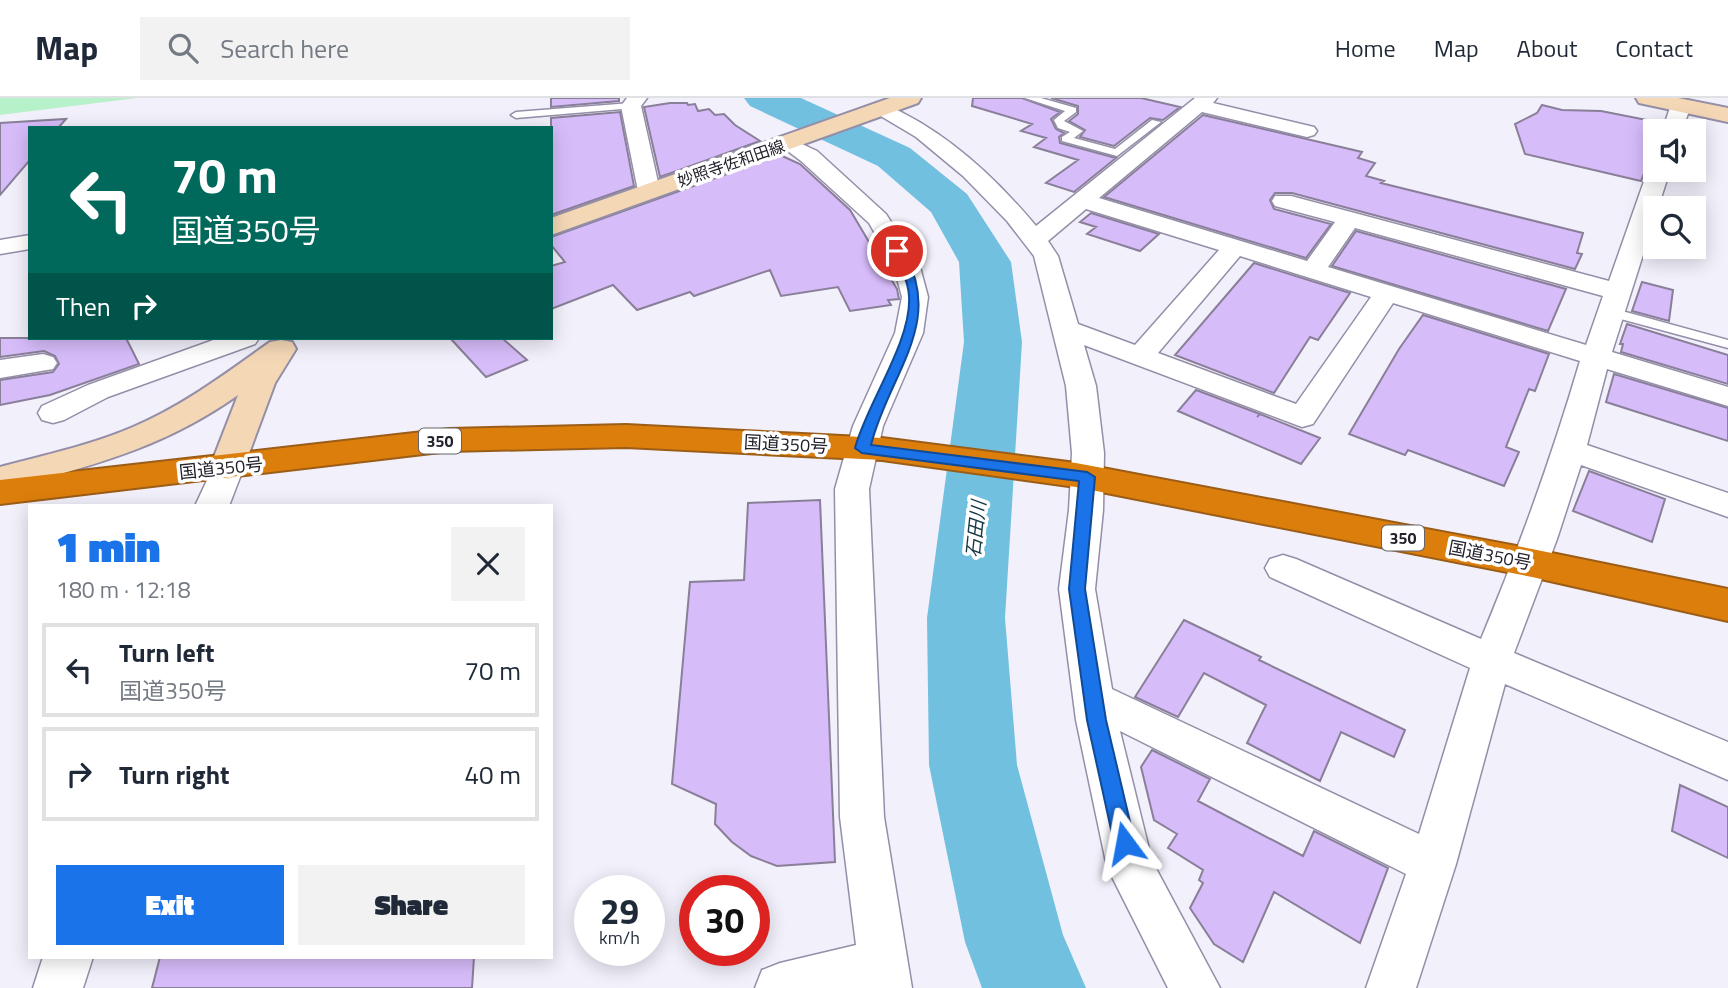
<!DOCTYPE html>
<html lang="en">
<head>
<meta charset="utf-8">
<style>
  body { margin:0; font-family:"Titillium Web","Noto Sans JP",sans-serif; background:#f2f2f3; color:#1f2937; height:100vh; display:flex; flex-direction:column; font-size:26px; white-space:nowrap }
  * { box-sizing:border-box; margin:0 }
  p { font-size:23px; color:#747a83 }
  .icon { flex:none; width:38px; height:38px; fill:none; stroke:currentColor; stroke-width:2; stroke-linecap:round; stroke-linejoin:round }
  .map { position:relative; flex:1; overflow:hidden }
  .side { position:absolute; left:28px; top:406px; width:525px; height:455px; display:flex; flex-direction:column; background:#fff; border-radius:0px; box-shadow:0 4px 18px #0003 }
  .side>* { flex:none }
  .top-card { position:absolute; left:28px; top:28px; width:525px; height:214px; border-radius:0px; box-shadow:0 4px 18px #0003; background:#00695c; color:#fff; overflow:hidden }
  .buttons { position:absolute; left:1643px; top:21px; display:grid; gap:14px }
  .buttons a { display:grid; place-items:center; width:63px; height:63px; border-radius:0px; background:#fff; box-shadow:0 4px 18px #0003; font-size:35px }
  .speed { position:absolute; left:574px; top:777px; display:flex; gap:14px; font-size:35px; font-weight:700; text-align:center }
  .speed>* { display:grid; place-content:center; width:91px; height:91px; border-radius:50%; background:#fff; box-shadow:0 4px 18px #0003; line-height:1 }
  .speed small { font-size:18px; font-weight:400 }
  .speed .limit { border:10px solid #d22; background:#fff; color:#111 }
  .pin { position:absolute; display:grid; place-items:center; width:60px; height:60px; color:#fff; margin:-30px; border:4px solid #fff; border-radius:50%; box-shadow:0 2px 7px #0007 }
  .me { position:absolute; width:77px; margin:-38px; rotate:347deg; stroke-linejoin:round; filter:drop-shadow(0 0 5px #0008) }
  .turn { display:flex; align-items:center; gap:24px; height:147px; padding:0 28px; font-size:32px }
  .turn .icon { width:91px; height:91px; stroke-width:2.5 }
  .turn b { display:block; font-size:49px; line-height:60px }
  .then { display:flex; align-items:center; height:66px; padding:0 28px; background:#0003; gap:14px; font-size:26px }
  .round { display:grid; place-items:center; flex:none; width:74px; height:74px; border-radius:0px; background:#f2f2f3 }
  .headline { display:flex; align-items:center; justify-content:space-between; height:119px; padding:0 28px }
  h1 { font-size:42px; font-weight:800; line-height:52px; color:#1a73e8 }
  .action { display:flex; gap:14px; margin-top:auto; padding:14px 28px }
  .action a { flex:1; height:80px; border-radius:0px; background:#1a73e8; color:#fff; font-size:28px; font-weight:800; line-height:80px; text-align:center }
  .action a+a { background:#f2f2f3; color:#1f2937 }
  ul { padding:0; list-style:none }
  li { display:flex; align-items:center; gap:21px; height:94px; margin:0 14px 10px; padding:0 14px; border:4px solid #e0e1e3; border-radius:0px }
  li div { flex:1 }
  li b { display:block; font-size:26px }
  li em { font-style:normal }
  header { display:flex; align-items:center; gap:42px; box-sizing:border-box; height:98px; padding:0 35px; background:#fff; border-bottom:2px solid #e0e1e3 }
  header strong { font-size:33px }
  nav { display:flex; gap:38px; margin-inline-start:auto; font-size:24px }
  .search { width:490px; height:63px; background:#f2f2f3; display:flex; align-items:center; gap:18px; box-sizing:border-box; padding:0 24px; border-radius:0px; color:#747a83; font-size:26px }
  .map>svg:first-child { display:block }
  .green { fill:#b6f1ca }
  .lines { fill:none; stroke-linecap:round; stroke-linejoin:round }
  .river { fill:#72c0df; fill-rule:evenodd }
  .building { fill:#d7bcfa; stroke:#897f98; stroke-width:2 }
  .lane-casing { stroke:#948ea8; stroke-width:3 }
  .street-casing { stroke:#948ea8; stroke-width:3 }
  .secondary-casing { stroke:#948ea8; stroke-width:4 }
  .highway-casing { stroke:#9b5d17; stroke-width:4 }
  .lane { fill:#fff; fill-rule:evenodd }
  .street { fill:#fff; fill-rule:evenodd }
  .secondary { fill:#f4d8b6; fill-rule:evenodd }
  .highway { fill:#dc7e0c; fill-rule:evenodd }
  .route { fill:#1a73e8; stroke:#114b97; stroke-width:2 }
  .labels { text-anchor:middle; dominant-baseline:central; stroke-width:7; stroke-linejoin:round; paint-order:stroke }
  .far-street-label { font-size:16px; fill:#23212b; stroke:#fff }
  .shield { fill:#fff; stroke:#65646b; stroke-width:2 }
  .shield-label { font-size:16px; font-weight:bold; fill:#23212b }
  .street-label { font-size:18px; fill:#23212b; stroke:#fff }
  .water-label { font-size:19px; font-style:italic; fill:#143946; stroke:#fff }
</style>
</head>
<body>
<header>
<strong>Map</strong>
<div class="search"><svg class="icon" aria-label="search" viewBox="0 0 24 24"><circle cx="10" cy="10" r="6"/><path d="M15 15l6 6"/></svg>Search here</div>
<nav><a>Home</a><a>Map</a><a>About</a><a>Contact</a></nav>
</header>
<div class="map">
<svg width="1728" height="890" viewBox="0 0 1728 890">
  <rect width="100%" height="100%" fill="#f2f0fb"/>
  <path class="green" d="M 0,0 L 137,0 L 0,17 Z"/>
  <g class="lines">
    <path class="river" d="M 744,0 L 801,0 L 910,50 L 967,96 L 1011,164 L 1022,244 L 1005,520 L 1017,667 L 1063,837 L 1086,890 L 982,890 L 965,844 L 929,667 L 927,520 L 964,244 L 959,164 L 931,114 L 878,68 L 750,8 Z"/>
  </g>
  <path class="building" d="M 551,0 L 619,0 L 619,3 L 551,9 Z
    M 973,0 L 1022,0 L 1060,14 L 1051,21 L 1056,31 L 1064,35 L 1059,39 L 1060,45 L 1116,60 L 1074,94 L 1046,85 L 1078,62 L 1034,49 L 1046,40 L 1021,33 L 1032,26 L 972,8 Z
    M 1051,0 L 1141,0 L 1180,9 L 1163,22 L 1150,20 L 1114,48 L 1080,39 L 1085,32 L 1069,23 L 1078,16 L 1078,8 Z
    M 670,5 L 687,5 L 688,7 L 695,6 L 698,13 L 709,11 L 715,17 L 724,16 L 735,27 L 760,43 L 660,79 L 644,9 Z
    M 1542,7 L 1562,12 L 1601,13 L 1662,25 L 1660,33 L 1656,33 L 1656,46 L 1641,83 L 1525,56 L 1515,26 L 1537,15 Z
    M 620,14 L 634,88 L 551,117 L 551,20 Z
    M 1203,17 L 1362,54 L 1358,60 L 1375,65 L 1366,78 L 1384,83 L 1381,85 L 1583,135 L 1577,155 L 1582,156 L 1575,171 L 1292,95 L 1275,95 L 1270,102 L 1274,111 L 1331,126 L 1306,160 L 1104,99 Z
    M 66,21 L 58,30 L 30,30 L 30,62 L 0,97 L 0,25 Z
    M 780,57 L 800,66 L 850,112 L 897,191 L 899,201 L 888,202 L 891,207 L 850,213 L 838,189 L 781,198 L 770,172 L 694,198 L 690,194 L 637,212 L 613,187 L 551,211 L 551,168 L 565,164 L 551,147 L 551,139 Z
    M 1091,115 L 1159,136 L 1140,153 L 1087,136 L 1096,129 L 1080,124 Z
    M 1356,133 L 1566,191 L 1548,233 L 1332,168 Z
    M 1254,165 L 1350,195 L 1318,242 L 1310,239 L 1274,295 L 1175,257 Z
    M 1642,184 L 1673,192 L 1669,223 L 1632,213 Z
    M 1423,217 L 1549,256 L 1535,293 L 1529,291 L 1506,349 L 1519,354 L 1504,388 L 1408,352 L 1405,357 L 1349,336 L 1399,251 Z
    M 1627,226 L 1728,257 L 1728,286 L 1621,254 L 1623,246 L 1620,246 Z
    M 0,240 L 126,240 L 139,266 L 50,297 L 0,307 L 0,282 L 53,274 L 59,266 L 55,258 L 44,253 L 0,259 Z
    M 450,240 L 502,240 L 527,262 L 486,279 Z
    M 1614,276 L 1728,310 L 1728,343 L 1606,304 Z
    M 1196,292 L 1260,316 L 1257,319 L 1260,316 L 1320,340 L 1301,366 L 1178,313 Z
    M 1589,373 L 1665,401 L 1652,444 L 1573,413 Z
    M 820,402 L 835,764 L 777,768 L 751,758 L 732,744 L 715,726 L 716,706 L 672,686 L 690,484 L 744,482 L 748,405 Z
    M 1184,522 L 1261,559 L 1259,562 L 1405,632 L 1394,659 L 1341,634 L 1320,683 L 1247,645 L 1266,607 L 1204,575 L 1178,619 L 1135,599 Z
    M 1152,652 L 1210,681 L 1198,703 L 1303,758 L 1314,733 L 1388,770 L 1360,845 L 1274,794 L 1243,864 L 1214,846 L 1190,810 L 1203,785 L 1199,782 L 1203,772 L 1168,750 L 1177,736 L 1154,722 L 1141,669 Z
    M 1680,687 L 1728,709 L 1728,760 L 1672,733 Z
    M 160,859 L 474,859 L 472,890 L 152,890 Z"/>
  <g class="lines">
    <g class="lane-casing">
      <path id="lane" d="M 1025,0 L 1041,0 L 1076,10 L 1076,14 L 1064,23 L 1083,33 L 1074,40 L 1115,51 L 1152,22 L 1161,24 L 1117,58 L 1062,43 L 1062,39 L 1070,34 L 1058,30 L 1054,22 L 1065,13 Z
        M 631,5 L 636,8 L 634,10 L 516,20 L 511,17 L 516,14 Z
        M 1611,210 L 1728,242 L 1728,250 L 1606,217 L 1606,211 Z"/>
    </g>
    <g class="street-casing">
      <path id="street" d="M 627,0 L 647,0 L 641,8 L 660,93 L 657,98 L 641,98 L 638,93 L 621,8 Z
        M 1195,0 L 1217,0 L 1213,5 L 1314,29 L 1317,33 L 1314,37 L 1307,39 L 1202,14 L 1099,100 L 1307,163 L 1335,124 L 1275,108 L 1272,103 L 1275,98 L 1291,98 L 1609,183 L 1648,72 L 1656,66 L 1656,72 L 1670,72 L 1612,254 L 1728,289 L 1728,308 L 1607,271 L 1587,347 L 1728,395 L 1728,419 L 1581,367 L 1557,441 L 1514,555 L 1728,644 L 1728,682 L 1505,586 L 1456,766 L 1416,890 L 1366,890 L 1406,776 L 1120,633 L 1152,763 L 1220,890 L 1168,890 L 1107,769 L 1076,622 L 1059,491 L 1069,412 L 1072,355 L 1066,288 L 1034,158 L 1007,123 L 963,78 L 916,39 L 869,11 L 872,7 L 886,7 C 946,33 995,79 1036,128 ZM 1086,111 L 1219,152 L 1135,247 L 1078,226 L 1058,158 L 1048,143 ZM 1355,130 L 1603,198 L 1586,247 L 1328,169 ZM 1240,158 L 1371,199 L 1296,306 L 1158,255 ZM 1393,205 L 1580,263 C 1552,358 1519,450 1481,541 L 1296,461 L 1283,457 L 1270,461 L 1265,470 L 1270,479 L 1470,570 L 1419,736 L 1112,591 L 1095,491 L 1103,412 L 1104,355 L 1096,288 L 1084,247 L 1302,329 L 1313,326 Z
        M 1681,1 L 1691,7 L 1682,33 L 1662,33 L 1671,7 Z
        M 787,39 L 817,53 L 886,116 L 920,169 L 928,199 L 923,235 L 883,328 L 869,391 L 884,719 L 912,890 L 755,890 L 762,872 L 780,865 L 856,847 L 840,719 L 835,391 L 853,328 L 895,235 L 902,199 L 894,169 L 869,125 L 801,63 L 777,45 L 780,41 Z
        M 30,137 L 30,151 L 0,156 L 0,142 Z
        M 219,240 L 259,240 L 255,246 L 108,299 L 64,322 L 53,325 L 42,322 L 38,315 L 42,308 L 88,287 Z
        M 43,256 L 53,259 L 57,265 L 53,271 L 0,280 L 0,262 Z
        M 228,358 L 239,361 L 244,369 L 229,408 L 195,408 L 217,361 Z
        M 43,859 L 93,859 L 83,890 L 33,890 Z"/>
    </g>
    <g class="secondary-casing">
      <path id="secondary" d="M 890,0 L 921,0 L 918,5 L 551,137 L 551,120 Z
        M 1636,0 L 1678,0 L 1728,10 L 1728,24 L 1639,5 Z
        M 281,242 L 292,244 L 296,251 L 275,285 L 241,377 L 228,381 L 215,377 L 210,369 L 238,297 C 162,351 89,368 0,393 L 0,369 C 45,357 91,347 133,329 C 183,308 226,275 270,244 Z"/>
    </g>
    <g class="highway-casing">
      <path id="highway" d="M 626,327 L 882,340 L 1076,365 L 1532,451 L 1728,491 L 1728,523 L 1532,479 L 1076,389 L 882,362 L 626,349 L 449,353 L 0,406 L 0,382 L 449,331 Z"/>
    </g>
    <use href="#lane" class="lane"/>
    <use href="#street" class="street"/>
    <use href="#secondary" class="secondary"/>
    <use href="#highway" class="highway"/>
  </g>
  <path class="route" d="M 893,151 L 901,151 C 948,222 888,277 871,347 L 1087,374 L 1095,379 L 1085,491 L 1106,622 L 1135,745 L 1132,752 L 1125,754 L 1117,752 L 1114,745 L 1087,622 L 1069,491 L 1079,383 L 862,355 L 855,350 C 867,305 912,243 909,198 C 908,182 900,167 892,153 Z"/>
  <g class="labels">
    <g class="far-street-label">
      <text transform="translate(731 65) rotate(-19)">妙照寺佐和田線</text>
    </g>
    <g class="shield">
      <rect x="419" y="330.5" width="42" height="25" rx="5"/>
      <rect x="1382" y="427.5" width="42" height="25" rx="5"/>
    </g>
    <g class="shield-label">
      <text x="440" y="343">350</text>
      <text x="1403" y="440">350</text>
    </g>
    <g class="street-label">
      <text transform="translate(786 346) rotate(3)">国道350号</text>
      <text transform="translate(221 370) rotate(-6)">国道350号</text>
      <text transform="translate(1490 457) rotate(11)">国道350号</text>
    </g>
    <g class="water-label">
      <text transform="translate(975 431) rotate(-84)">石田川</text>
    </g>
  </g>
</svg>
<div class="buttons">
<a><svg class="icon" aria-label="sound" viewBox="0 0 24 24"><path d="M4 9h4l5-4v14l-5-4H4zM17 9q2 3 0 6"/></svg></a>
<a><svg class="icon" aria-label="search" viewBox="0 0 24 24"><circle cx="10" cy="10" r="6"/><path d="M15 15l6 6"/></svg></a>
</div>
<div class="speed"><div>29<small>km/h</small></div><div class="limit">30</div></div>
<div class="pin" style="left:897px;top:153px;background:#d93025"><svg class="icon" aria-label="arrive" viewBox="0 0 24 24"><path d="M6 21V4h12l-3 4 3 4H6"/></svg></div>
<svg class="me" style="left:1125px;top:745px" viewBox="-20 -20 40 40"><path d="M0-17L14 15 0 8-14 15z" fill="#1a73e8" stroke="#fff" stroke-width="4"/></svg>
<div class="top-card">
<div class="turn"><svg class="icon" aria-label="left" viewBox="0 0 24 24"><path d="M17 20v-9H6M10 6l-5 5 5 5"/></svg><div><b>70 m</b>国道350号</div></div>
<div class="then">Then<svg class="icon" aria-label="right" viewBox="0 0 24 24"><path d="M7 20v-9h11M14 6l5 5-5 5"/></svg></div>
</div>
<section class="side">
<div class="headline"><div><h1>1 min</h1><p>180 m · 12:18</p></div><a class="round"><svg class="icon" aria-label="close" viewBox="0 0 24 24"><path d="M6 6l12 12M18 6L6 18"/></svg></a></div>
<ul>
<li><svg class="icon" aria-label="left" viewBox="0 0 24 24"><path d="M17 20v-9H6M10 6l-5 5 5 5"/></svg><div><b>Turn left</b><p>国道350号</p></div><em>70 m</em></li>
<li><svg class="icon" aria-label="right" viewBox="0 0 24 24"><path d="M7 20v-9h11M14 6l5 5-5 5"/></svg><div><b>Turn right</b></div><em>40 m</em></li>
</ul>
<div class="action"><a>Exit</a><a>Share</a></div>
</section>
</div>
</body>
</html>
